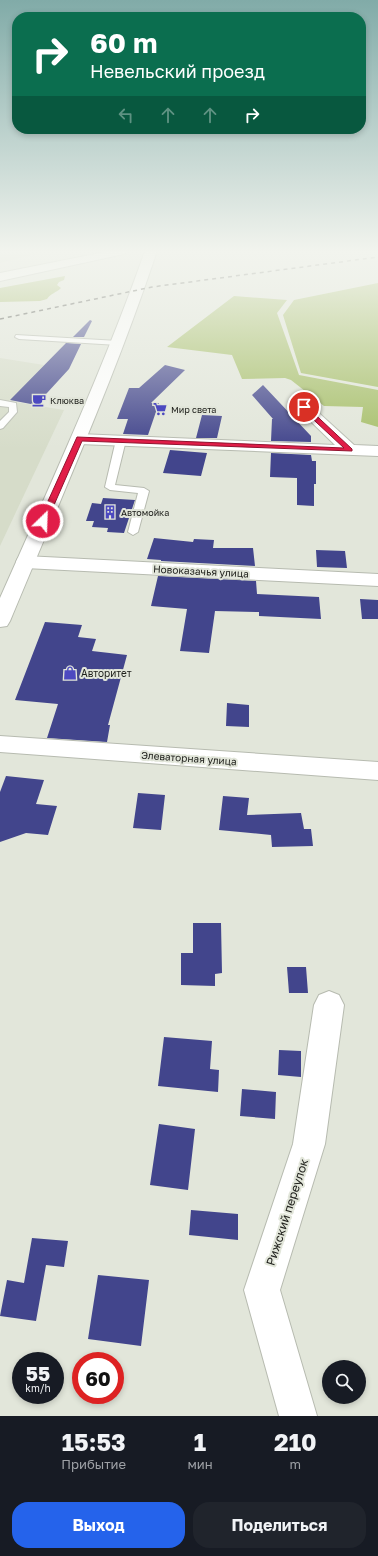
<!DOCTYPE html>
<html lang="ru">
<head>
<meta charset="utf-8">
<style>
  body { margin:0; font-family:"Golos Text",sans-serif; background:#20242c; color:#f1f3f6; height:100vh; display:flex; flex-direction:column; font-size:15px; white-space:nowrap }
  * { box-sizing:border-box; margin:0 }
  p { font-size:13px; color:#9ea1a6 }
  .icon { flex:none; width:22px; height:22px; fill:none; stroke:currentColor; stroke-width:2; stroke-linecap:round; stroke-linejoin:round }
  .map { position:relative; height:1416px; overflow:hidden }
  .side { display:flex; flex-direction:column; background:#171b24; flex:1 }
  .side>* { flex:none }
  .hud { position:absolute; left:12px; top:12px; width:354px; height:122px; border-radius:16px; box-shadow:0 2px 6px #0003; background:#0b6e4f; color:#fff; overflow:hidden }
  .tools { position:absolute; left:322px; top:1360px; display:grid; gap:8px }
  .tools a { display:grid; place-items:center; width:44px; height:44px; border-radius:50%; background:#171b24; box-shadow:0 2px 6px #0003; font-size:20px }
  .speed { position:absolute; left:12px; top:1352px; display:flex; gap:8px; font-size:20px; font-weight:700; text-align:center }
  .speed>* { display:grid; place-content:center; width:52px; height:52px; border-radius:50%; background:#171b24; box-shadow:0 2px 6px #0003; line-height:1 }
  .speed small { font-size:10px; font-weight:400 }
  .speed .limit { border:6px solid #d22; background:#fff; color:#111 }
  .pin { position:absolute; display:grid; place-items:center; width:34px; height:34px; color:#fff; margin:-17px; border:2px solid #fff; border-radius:50%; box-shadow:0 1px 4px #0007 }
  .me { position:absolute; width:44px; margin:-22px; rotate:24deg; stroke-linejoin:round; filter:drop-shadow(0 0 3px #0008) }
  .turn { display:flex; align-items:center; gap:14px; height:84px; padding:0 12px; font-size:18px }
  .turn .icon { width:52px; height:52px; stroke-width:2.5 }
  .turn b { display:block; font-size:28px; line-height:34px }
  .lanes { display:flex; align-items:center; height:38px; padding:0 12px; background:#0003; justify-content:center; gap:20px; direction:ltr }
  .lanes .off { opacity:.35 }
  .eta { display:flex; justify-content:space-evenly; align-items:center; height:68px; text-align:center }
  .eta b { font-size:24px; font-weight:700; line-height:28px }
  .cta { display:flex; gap:8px; margin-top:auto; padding:8px 12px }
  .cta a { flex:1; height:46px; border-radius:16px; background:#2563eb; color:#fff; font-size:16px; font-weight:700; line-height:46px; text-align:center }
  .cta a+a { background:#20242c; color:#f1f3f6 }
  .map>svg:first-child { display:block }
  .built { fill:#d6dcc9 }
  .green { fill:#a7bf6a }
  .forest { fill:#9fb761 }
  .building { fill:#42458c }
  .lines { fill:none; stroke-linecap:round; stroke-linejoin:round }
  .lane-casing { stroke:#b7bbb0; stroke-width:2 }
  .street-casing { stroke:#b7bbb0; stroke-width:2 }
  .secondary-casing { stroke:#b7bbb0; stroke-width:2 }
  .primary-casing { stroke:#b7bbb0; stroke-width:2 }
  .lane { fill:#fff; fill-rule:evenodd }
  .street { fill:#fff; fill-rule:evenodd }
  .secondary { fill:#fff; fill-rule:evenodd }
  .primary { fill:#fff; fill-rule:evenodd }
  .rail { stroke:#474943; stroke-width:1.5; stroke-dasharray:4 4; stroke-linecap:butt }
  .route { fill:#e11d48; stroke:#92132f }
  .labels { text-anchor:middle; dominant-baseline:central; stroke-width:4; stroke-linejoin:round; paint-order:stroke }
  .far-poi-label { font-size:9px; fill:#20211d; stroke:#e2e6da; text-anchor:start }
  .street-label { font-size:10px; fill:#20211d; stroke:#e2e6da }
  .poi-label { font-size:10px; fill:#20211d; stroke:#e2e6da; text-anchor:start }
  .near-street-label { font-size:12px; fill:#20211d; stroke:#e2e6da }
</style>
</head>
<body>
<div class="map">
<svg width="378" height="1416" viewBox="0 0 378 1416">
  <rect width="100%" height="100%" fill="#e2e6da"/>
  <path class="built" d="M 0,251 L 48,251 L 0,263 Z
    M 0,358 L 44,365 L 9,401 L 64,410 L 0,546 Z"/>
  <path class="green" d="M 378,283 L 378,387 L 301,373 L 283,315 L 294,300 Z
    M 234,296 L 287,300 L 277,313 L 299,375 L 378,390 L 378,427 L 361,422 L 363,407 L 324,406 L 291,380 L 285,378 L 242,379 L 232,355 L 167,347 Z"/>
  <path class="forest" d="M 65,276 L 64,280 L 59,282 L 57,285 L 61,288 C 56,293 51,293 47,299 L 40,301 L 0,302 L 0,288 Z"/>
  <path class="building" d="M 90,320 L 92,321 L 84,337 L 73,337 Z
    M 66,343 L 81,344 L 69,369 L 36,405 L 10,400 Z
    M 165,365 L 185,370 L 151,403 L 159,403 L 148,435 L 123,434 L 128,419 L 117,419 L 129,388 L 139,388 Z
    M 263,385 L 311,436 L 311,442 L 271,441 L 272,419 L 273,419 L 252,395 Z
    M 202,415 L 222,416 L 217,438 L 196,438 Z
    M 170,450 L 207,453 L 201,476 L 163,473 Z
    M 271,453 L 311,455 L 312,461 L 316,461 L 316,484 L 314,484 L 314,506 L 297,505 L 297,478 L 270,477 Z
    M 103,498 L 135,500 L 124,533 L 107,532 L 108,528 L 92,527 L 94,521 L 86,521 L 92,503 L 101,504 Z
    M 154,538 L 193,542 L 194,539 L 214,540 L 213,548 L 253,548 L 255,566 L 161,561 L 161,560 L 147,559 Z
    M 316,550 L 345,551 L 347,568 L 317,567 Z
    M 158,576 L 256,581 L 257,594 L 319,597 L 321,619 L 259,616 L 259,612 L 215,611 L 209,653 L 180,651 L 187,609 L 151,606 Z
    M 360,599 L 378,600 L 378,619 L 362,619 Z
    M 45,622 L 82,625 L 78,637 L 96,639 L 92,651 L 127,655 L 108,725 L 110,725 L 107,742 L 47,738 L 58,704 L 15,700 Z
    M 227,703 L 249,705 L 249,727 L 226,726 Z
    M 6,776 L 44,780 L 36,804 L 57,806 L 48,835 L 26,833 L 0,842 L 0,792 Z
    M 138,793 L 165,795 L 161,830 L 133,828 Z
    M 223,796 L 249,798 L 247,815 L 301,813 L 304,829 L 311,829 L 313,846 L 272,847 L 271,835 L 219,830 Z
    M 193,923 L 221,923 L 222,973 L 215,974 L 215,986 L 181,985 L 181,953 L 193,953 Z
    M 287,967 L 306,967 L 308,993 L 289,993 Z
    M 164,1037 L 212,1041 L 210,1069 L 219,1070 L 218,1092 L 158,1086 Z
    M 279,1050 L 301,1051 L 301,1077 L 278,1075 Z
    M 242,1089 L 276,1092 L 275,1119 L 240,1116 Z
    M 159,1124 L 195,1129 L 188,1190 L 150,1185 Z
    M 191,1210 L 238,1214 L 238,1240 L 189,1235 Z
    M 32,1238 L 68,1241 L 64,1267 L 46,1265 L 36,1321 L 0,1316 L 7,1280 L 24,1283 Z
    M 98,1275 L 149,1280 L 141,1346 L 88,1339 Z"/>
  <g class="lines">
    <g class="lane-casing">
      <path id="lane" d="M 16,335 L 118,341 L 122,343 L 118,345 L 19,339 L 15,337 Z
        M 0,400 L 16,403 L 17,412 L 3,428 L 0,429 L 0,421 L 9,412 L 9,407 L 0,406 Z
        M 121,437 L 126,440 L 115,485 L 144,488 L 149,491 L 138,532 L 133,535 L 128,532 L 138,493 L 110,490 L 105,487 L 116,440 Z"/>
    </g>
    <g class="street-casing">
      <path id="street" d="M 304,403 L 309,404 L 354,445 L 378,446 L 378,456 L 79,444 L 73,442 L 71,439 L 73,436 L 79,434 L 335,445 L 299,410 L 297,407 L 299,404 Z
        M 25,556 L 378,574 L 378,586 L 25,568 L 18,566 L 16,562 L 18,558 Z
        M 0,736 L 378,762 L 378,780 L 0,752 Z
        M 329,991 L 339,995 L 344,1005 L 325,1144 L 280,1290 L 317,1416 L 279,1416 L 244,1290 L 293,1144 L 314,1005 L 319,995 Z"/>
    </g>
    <g class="secondary-casing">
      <path id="secondary" d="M 110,251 L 130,251 L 124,254 L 0,281 L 0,273 Z"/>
    </g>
    <g class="primary-casing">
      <path id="primary" d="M 145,251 L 157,251 C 115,377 61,498 10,621 L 7,626 L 0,627 L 0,598 C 51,483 103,370 145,251 Z"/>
    </g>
    <use href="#lane" class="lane"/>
    <use href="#street" class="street"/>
    <use href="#secondary" class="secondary"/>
    <use href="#primary" class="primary"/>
    <path class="rail" d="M 0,319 L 152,287 L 378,257"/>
  </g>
  <linearGradient id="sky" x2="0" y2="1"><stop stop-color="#81aba8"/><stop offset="0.56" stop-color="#f2f4ee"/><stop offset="1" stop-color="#f2f4ee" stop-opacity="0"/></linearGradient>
  <rect width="378" height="449" fill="url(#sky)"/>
  <path class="route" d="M 302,406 L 306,406 L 352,449 L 352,451 L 82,441 L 47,521 L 43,523 L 39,521 L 77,437 L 344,448 L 302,409 Z"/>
  <defs>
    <g id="cafe-bare" transform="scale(1.08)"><path d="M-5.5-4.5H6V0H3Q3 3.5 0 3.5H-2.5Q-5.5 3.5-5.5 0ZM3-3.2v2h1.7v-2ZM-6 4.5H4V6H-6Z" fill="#4c49c0" stroke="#e2e6da" stroke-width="2.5" paint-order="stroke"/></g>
    <g id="supermarket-bare" transform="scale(1.08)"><path d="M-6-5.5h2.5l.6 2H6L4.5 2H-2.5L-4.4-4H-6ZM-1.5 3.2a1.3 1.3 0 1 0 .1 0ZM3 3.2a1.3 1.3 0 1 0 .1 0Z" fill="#4c49c0" stroke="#e2e6da" stroke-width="2.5" paint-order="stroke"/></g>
    <g id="building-bare" transform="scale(1.08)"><path d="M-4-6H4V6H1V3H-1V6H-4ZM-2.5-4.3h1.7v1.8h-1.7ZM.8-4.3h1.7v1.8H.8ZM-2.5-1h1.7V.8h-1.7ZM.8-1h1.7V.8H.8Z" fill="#4c49c0" stroke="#e2e6da" stroke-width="2.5" paint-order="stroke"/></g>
    <g id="shop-bare" transform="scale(1.08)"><path d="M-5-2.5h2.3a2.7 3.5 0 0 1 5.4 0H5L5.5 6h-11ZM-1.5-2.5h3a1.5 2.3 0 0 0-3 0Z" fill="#4c49c0" stroke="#e2e6da" stroke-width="2.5" paint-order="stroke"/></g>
  </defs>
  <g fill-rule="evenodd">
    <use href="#cafe-bare" x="39" y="400"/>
    <use href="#supermarket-bare" x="160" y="409"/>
    <use href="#building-bare" x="110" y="512"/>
    <use href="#shop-bare" x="70" y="673"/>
  </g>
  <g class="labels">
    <g class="far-poi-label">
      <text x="50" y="400">Клюква</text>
      <text x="171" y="409">Мир света</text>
      <text x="121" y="512">Автомойка</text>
    </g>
    <g class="street-label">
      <text transform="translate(201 571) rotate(3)">Новоказачья улица</text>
      <text transform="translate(189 758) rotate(4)">Элеваторная улица</text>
    </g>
    <g class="poi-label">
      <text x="81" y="673">Авторитет</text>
    </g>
    <g class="near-street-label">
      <text transform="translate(287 1212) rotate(-72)">Рижский переулок</text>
    </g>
  </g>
</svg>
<div class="tools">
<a><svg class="icon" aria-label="search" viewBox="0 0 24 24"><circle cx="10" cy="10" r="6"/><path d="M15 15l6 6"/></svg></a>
</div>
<div class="speed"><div>55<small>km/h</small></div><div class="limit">60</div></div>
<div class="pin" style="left:304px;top:407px;background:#d93025"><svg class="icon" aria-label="arrive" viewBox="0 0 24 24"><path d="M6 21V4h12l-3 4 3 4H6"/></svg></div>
<svg class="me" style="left:43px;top:521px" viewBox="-20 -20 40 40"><circle r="17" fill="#e11d48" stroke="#fff" stroke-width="3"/><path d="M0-11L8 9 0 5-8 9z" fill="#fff"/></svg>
<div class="hud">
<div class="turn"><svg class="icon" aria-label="right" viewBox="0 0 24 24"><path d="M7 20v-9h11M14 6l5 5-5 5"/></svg><div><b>60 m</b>Невельский проезд</div></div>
<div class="lanes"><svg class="icon off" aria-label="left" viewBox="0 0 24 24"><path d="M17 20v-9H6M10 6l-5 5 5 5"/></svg><svg class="icon off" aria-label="ahead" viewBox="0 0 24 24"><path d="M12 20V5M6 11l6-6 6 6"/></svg><svg class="icon off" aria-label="ahead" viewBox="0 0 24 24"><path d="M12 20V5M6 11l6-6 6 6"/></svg><svg class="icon" aria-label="right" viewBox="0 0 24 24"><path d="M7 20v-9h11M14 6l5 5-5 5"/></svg></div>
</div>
</div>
<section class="side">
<div class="eta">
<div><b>15:53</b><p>Прибытие</p></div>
<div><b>1</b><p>мин</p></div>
<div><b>210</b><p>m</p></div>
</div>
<div class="cta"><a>Выход</a><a>Поделиться</a></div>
</section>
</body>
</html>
